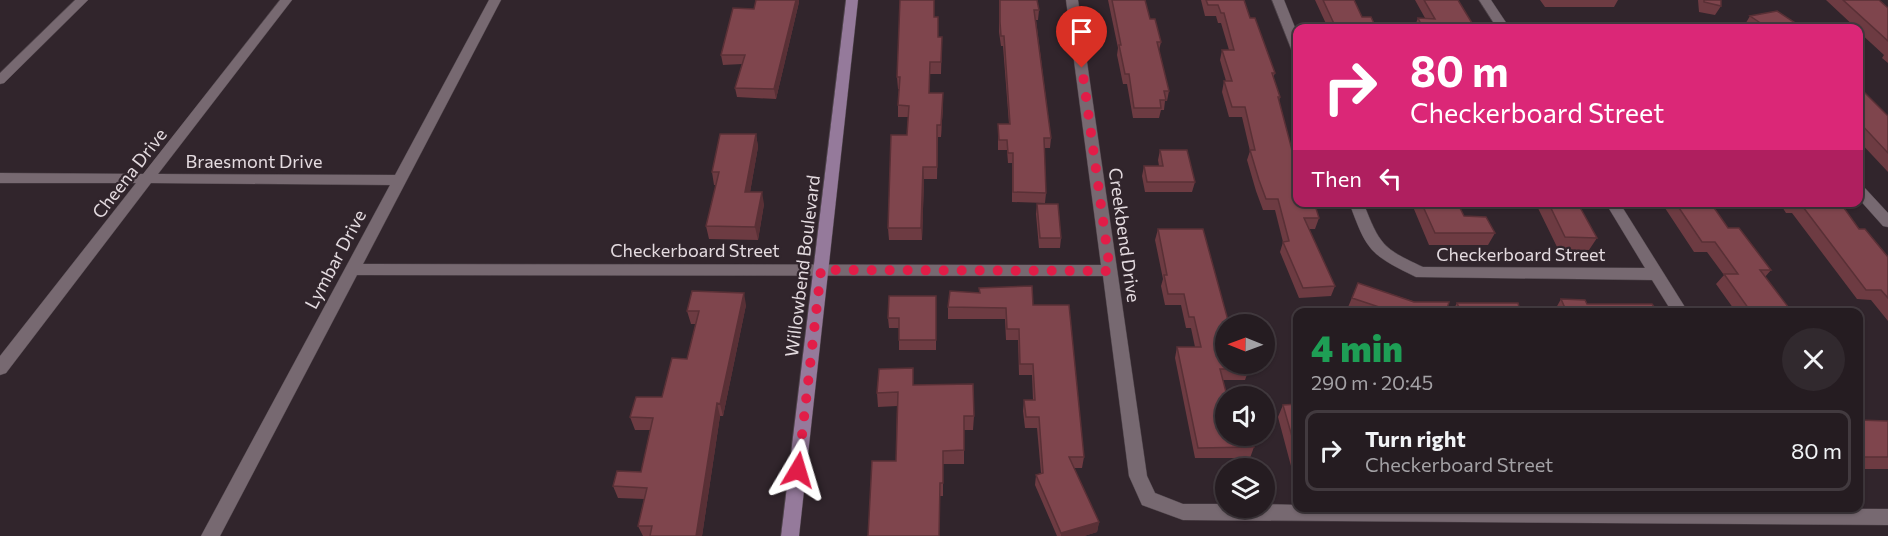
<!DOCTYPE html>
<html lang="en">
<head>
<meta charset="utf-8">
<style>
  body { margin:0; font-family:Commissioner,sans-serif; background:#31292e; color:#f1f3f6; height:100vh; display:flex; flex-direction:column; font-size:22px; white-space:nowrap }
  * { box-sizing:border-box; margin:0 }
  p { font-size:20px; color:#a3a1a5 }
  .icon { flex:none; width:33px; height:33px; fill:none; stroke:currentColor; stroke-width:2; stroke-linecap:round; stroke-linejoin:round }
  .map { position:relative; flex:1; overflow:hidden }
  .sheet { position:absolute; left:1293px; top:308px; width:570px; height:204px; display:flex; flex-direction:column; background:#251c21; border-radius:12px; box-shadow:0 2px 4px #0004,0 0 0 2px #423a3f }
  .sheet>* { flex:none }
  .hud { position:absolute; left:1293px; top:24px; width:570px; height:183px; border-radius:12px; box-shadow:0 2px 4px #0004,0 0 0 2px #423a3f; background:#db2777; color:#fff; overflow:hidden }
  .needle { width:39px; rotate:271deg }
  .buttons { position:absolute; left:1215px; top:314px; display:grid; gap:12px }
  .buttons a { display:grid; place-items:center; width:60px; height:60px; border-radius:50%; background:#251c21; box-shadow:0 2px 4px #0004,0 0 0 2px #423a3f; font-size:30px }
  .pin { position:absolute; display:grid; place-items:center; width:51px; height:51px; color:#fff; margin:-62px -26px; border-radius:50% 50% 50% 0; rotate:-45deg; box-shadow:0 0 6px #0007 }
  .pin .icon { rotate:45deg }
  .me { position:absolute; width:66px; margin:-33px; rotate:7deg; stroke-linejoin:round; filter:drop-shadow(0 0 4px #0008) }
  .turn { display:flex; align-items:center; gap:21px; height:126px; padding:0 18px; font-size:27px }
  .turn .icon { width:78px; height:78px; stroke-width:2.5 }
  .turn b { display:block; font-size:42px; line-height:51px }
  .then { display:flex; align-items:center; height:57px; padding:0 18px; background:#0003; gap:12px; font-size:22px }
  .round { display:grid; place-items:center; flex:none; width:63px; height:63px; border-radius:32px; background:#31292e }
  .overview { display:flex; align-items:center; justify-content:space-between; height:102px; padding:0 18px }
  h1 { font-size:36px; font-weight:800; line-height:45px; color:#1e9e55 }
  ul { padding:0; list-style:none }
  li { display:flex; align-items:center; gap:18px; height:81px; margin:0 12px 9px; padding:0 6px; border:3px solid #423a3f; border-radius:12px }
  li div { flex:1 }
  li b { display:block; font-size:22px }
  li em { font-style:normal }
  .map>svg:first-child { display:block }
  .lines { fill:none; stroke-linecap:round; stroke-linejoin:round }
  .street-casing { stroke:#4d4349; stroke-width:1 }
  .secondary-casing { stroke:#4d4349; stroke-width:1 }
  .street { fill:#776971; fill-rule:evenodd }
  .secondary { fill:#957a9b; fill-rule:evenodd }
  .wall { fill:#6d3b42 }
  .shaded-wall { fill:#593036 }
  .building { fill:#7f454d; stroke:#593036; stroke-width:1.5 }
  .route { stroke:#e11d48; stroke-width:10; stroke-dasharray:0 18 }
  .labels { text-anchor:middle; dominant-baseline:central; stroke-width:4.5; stroke-linejoin:round; paint-order:stroke }
  .street-label { font-size:18px; fill:#e4dbe0; stroke:#31252c }
</style>
</head>
<body>
<div class="map">
<svg width="1888" height="536" viewBox="0 0 1888 536">
  <rect width="100%" height="100%" fill="#31252c"/>
  <g class="lines">
    <g class="street-casing">
      <path id="street" d="M 75,0 L 88,0 L 4,83 L 0,84 L 0,73 Z
        M 280,0 L 292,0 L 158,174 L 395,175 L 489,0 L 501,0 L 363,264 L 1101,265 L 1066,0 L 1078,0 L 1147,476 L 1155,493 L 1183,504 L 1226,504 L 1226,507 L 1264,507 L 1264,504 L 1298,505 L 1298,507 L 1888,509 L 1888,525 L 1183,520 L 1142,505 L 1129,476 L 1103,276 L 357,275 L 220,536 L 201,536 L 390,185 L 151,183 L 6,373 L 0,375 L 0,356 L 136,183 L 0,183 L 0,173 L 143,174 Z
        M 1272,0 L 1284,0 L 1298,35 L 1298,55 L 1292,51 Z
        M 1479,0 L 1491,0 L 1507,24 L 1660,24 L 1666,28 L 1497,28 Z
        M 1858,184 L 1863,186 L 1888,213 L 1888,227 L 1883,226 L 1858,198 Z
        M 1349,202 L 1363,202 C 1380,245 1382,248 1423,267 L 1645,268 L 1605,202 L 1619,202 L 1688,312 L 1672,312 L 1652,280 L 1416,277 C 1369,254 1367,251 1349,202 Z"/>
    </g>
    <g class="secondary-casing">
      <path id="secondary" d="M 846,0 L 858,0 L 799,536 L 781,536 Z"/>
    </g>
    <use href="#street" class="street"/>
    <use href="#secondary" class="secondary"/>
  </g>
  <path class="wall" d="M 999,0 L 1037,0 L 1039,10 L 1038,20 L 1036,20 L 1051,138 L 1050,148 L 1044,148 L 1046,193 L 1045,203 L 1012,202 L 1012,163 L 1008,163 L 1007,150 L 998,150 L 998,124 L 1009,124 L 1003,46 L 1001,46 L 999,32 Z
    M 1108,0 L 1145,0 L 1150,19 L 1161,42 L 1159,50 L 1169,91 L 1167,101 L 1165,101 L 1164,110 L 1161,110 L 1159,118 L 1133,118 L 1127,84 L 1123,84 L 1117,55 L 1118,48 Z
    M 1201,0 L 1244,0 L 1250,18 L 1275,73 L 1273,78 L 1280,97 L 1279,101 L 1292,150 L 1319,218 L 1315,229 L 1309,229 L 1335,286 L 1331,296 L 1299,298 L 1280,252 L 1283,242 L 1275,210 L 1263,210 L 1256,191 L 1247,160 L 1250,151 L 1242,117 L 1229,117 L 1222,92 L 1224,81 L 1226,81 L 1220,60 L 1222,50 L 1229,50 L 1221,23 L 1218,23 L 1216,16 L 1205,16 Z
    M 1315,0 L 1354,0 L 1362,17 L 1376,28 L 1328,28 Z
    M 1415,0 L 1458,0 L 1475,28 L 1414,28 L 1418,18 L 1425,18 Z
    M 1540,0 L 1618,0 L 1614,7 L 1545,7 Z
    M 1698,0 L 1721,0 L 1721,6 L 1715,15 L 1699,12 Z
    M 1826,0 L 1879,0 L 1888,8 L 1888,63 L 1882,58 L 1884,55 L 1858,31 L 1858,28 L 1856,28 Z
    M 799,2 L 776,99 L 737,97 L 735,88 L 742,64 L 723,65 L 721,55 L 754,9 Z
    M 1750,16 L 1803,28 L 1747,28 L 1744,26 Z
    M 934,17 L 938,37 L 942,37 L 941,74 L 930,74 L 929,93 L 943,105 L 941,137 L 938,137 L 937,179 L 924,179 L 922,240 L 889,240 L 888,228 L 907,135 L 908,117 L 898,117 L 898,105 L 899,89 L 898,89 L 897,77 Z
    M 1858,86 L 1888,116 L 1888,172 L 1858,140 Z
    M 756,134 L 758,147 L 750,192 L 764,204 L 758,240 L 709,239 L 706,226 L 716,185 L 714,185 L 712,172 Z
    M 1160,150 L 1195,182 L 1192,192 L 1145,192 L 1142,176 L 1144,166 L 1159,166 L 1158,160 Z
    M 1411,202 L 1457,202 L 1464,216 L 1495,233 L 1488,245 L 1429,245 Z
    M 1535,202 L 1577,202 L 1597,238 L 1589,250 L 1558,249 Z
    M 1661,202 L 1710,202 L 1728,228 L 1771,270 L 1765,277 L 1792,312 L 1736,312 L 1716,284 L 1724,275 L 1707,252 L 1694,252 Z
    M 1779,202 L 1833,202 L 1888,257 L 1888,321 L 1871,300 L 1857,299 L 1792,213 L 1786,213 Z
    M 1037,204 L 1061,238 L 1060,248 L 1039,248 L 1036,214 Z
    M 1158,229 L 1226,363 L 1249,369 L 1245,380 L 1223,380 L 1226,435 L 1254,447 L 1250,458 L 1195,458 L 1175,358 L 1177,347 L 1195,347 L 1191,328 L 1186,328 L 1181,305 L 1165,305 L 1161,286 L 1163,279 L 1155,240 Z
    M 1358,283 L 1446,312 L 1346,312 Z
    M 936,296 L 936,350 L 899,350 L 899,328 L 889,328 L 888,318 Z
    M 1561,299 L 1587,304 L 1658,312 L 1519,307 L 1556,308 Z
    M 1457,303 L 1461,312 L 1452,312 Z
    M 746,305 L 723,416 L 720,416 L 702,536 L 643,536 L 638,526 L 644,499 L 618,498 L 613,486 L 641,472 L 650,430 L 635,430 L 630,417 L 662,397 L 687,359 L 696,324 L 691,324 L 687,311 Z
    M 1033,305 L 1084,457 L 1082,468 L 1074,468 L 1099,522 L 1097,532 L 1084,536 L 1057,536 L 1035,485 L 1036,475 L 1041,473 L 1037,428 L 1025,428 L 1023,411 L 1024,400 L 1033,400 L 1032,375 L 1019,375 L 1018,340 L 1006,340 L 1005,319 L 948,319 L 948,307 Z
    M 913,385 L 974,416 L 973,430 L 964,430 L 964,464 L 943,464 L 943,496 L 940,496 L 896,461 L 897,406 L 878,407 L 877,393 Z
    M 1298,404 L 1298,466 L 1291,466 L 1278,417 L 1283,405 Z
    M 1858,420 L 1888,421 L 1888,469 L 1858,469 Z"/>
  <path class="shaded-wall" d="M 796,0 L 799,0 L 799,2 L 776,99 L 774,89 Z
    M 943,93 L 943,105 L 941,137 L 941,125 Z
    M 756,134 L 758,147 L 748,204 L 745,192 Z
    M 923,167 L 924,179 L 922,240 L 921,228 Z
    M 762,192 L 764,204 L 758,240 L 755,227 Z
    M 744,293 L 746,305 L 723,416 L 720,404 Z
    M 717,403 L 720,416 L 702,536 L 696,536 Z
    M 1099,522 L 1097,532 L 1084,536 L 1061,536 L 1061,533 Z"/>
  <path class="building" d="M 756,0 L 796,0 L 774,89 L 735,88 L 745,55 L 721,55 L 733,8 L 754,9 Z
    M 900,0 L 934,0 L 934,17 L 938,17 L 938,37 L 942,37 L 941,62 L 930,62 L 929,93 L 943,93 L 941,125 L 937,125 L 937,167 L 923,167 L 921,228 L 888,228 L 891,135 L 907,135 L 909,106 L 898,105 L 900,77 L 897,77 Z
    M 1000,0 L 1037,0 L 1039,10 L 1034,10 L 1051,138 L 1044,138 L 1046,193 L 1013,192 L 1013,153 L 1008,153 L 1007,140 L 999,140 L 998,124 L 1010,124 L 1004,36 L 1001,36 L 1000,22 Z
    M 1112,0 L 1145,0 L 1150,19 L 1155,19 L 1161,42 L 1157,42 L 1169,91 L 1164,91 L 1166,100 L 1160,100 L 1161,108 L 1134,108 L 1129,74 L 1125,74 L 1119,45 L 1121,45 Z
    M 1206,0 L 1244,0 L 1250,18 L 1255,18 L 1275,73 L 1272,73 L 1280,97 L 1278,97 L 1292,150 L 1297,150 L 1298,151 L 1298,202 L 1314,202 L 1319,218 L 1304,218 L 1335,286 L 1303,288 L 1283,242 L 1289,241 L 1278,199 L 1266,199 L 1259,180 L 1250,150 L 1255,150 L 1245,107 L 1232,107 L 1224,81 L 1232,81 L 1222,50 L 1234,50 L 1224,13 L 1221,13 L 1218,5 L 1208,5 Z
    M 1323,0 L 1354,0 L 1362,17 L 1371,17 L 1376,28 L 1336,28 Z
    M 1424,0 L 1458,0 L 1475,28 L 1423,28 L 1418,18 L 1435,19 Z
    M 1704,0 L 1721,0 L 1721,6 L 1704,2 Z
    M 1843,0 L 1879,0 L 1888,8 L 1888,41 Z
    M 1777,11 L 1803,28 L 1768,28 L 1750,16 Z
    M 1858,86 L 1888,116 L 1888,153 L 1858,121 Z
    M 720,134 L 756,134 L 745,192 L 762,192 L 755,227 L 706,226 L 719,172 L 712,172 Z
    M 1160,150 L 1187,150 L 1195,182 L 1147,182 L 1144,166 L 1163,166 Z
    M 1421,202 L 1457,202 L 1464,216 L 1486,217 L 1495,233 L 1435,233 Z
    M 1548,202 L 1577,202 L 1597,238 L 1565,237 Z
    M 1675,202 L 1710,202 L 1728,228 L 1739,228 L 1771,270 L 1760,270 L 1792,312 L 1751,312 L 1724,274 L 1738,274 L 1715,242 L 1702,242 Z
    M 1794,202 L 1833,202 L 1838,208 L 1844,208 L 1859,229 L 1865,229 L 1888,257 L 1888,298 L 1881,290 L 1866,290 L 1800,203 Z
    M 1037,204 L 1058,204 L 1061,238 L 1040,238 Z
    M 1158,229 L 1203,229 L 1229,324 L 1226,324 L 1226,363 L 1247,363 L 1249,369 L 1220,369 L 1227,396 L 1226,396 L 1226,435 L 1251,435 L 1254,447 L 1198,448 L 1177,347 L 1201,347 L 1194,317 L 1189,317 L 1184,294 L 1168,294 L 1164,275 L 1167,275 Z
    M 1358,283 L 1414,302 L 1449,302 L 1446,312 L 1394,312 L 1352,298 Z
    M 1032,286 L 1033,305 L 1069,305 L 1084,457 L 1069,457 L 1099,522 L 1061,533 L 1036,475 L 1043,473 L 1039,417 L 1026,417 L 1024,400 L 1035,400 L 1033,364 L 1020,364 L 1019,329 L 1007,329 L 1006,308 L 948,307 L 950,291 L 980,293 L 979,288 Z
    M 692,291 L 744,293 L 720,404 L 717,403 L 696,536 L 650,536 L 652,526 L 638,526 L 647,488 L 613,486 L 617,471 L 641,472 L 653,418 L 630,417 L 636,397 L 662,397 L 672,358 L 687,359 L 699,311 L 687,311 Z
    M 889,296 L 936,296 L 936,340 L 899,340 L 899,318 L 888,318 Z
    M 1561,299 L 1585,300 L 1587,304 L 1652,304 L 1658,312 L 1461,312 L 1457,303 L 1518,303 L 1519,307 L 1565,308 Z
    M 913,368 L 913,385 L 973,384 L 974,416 L 964,416 L 964,450 L 943,451 L 943,483 L 940,483 L 939,536 L 868,536 L 872,461 L 896,461 L 898,392 L 877,393 L 879,369 Z
    M 1298,404 L 1298,454 L 1297,454 L 1283,405 Z
    M 1858,420 L 1888,421 L 1888,457 L 1863,457 L 1858,450 Z"/>
  <g class="lines">
    <path class="route" d="M 798,470 L 821,270 L 1110,271 L 1082,68"/>
  </g>
  <g class="labels">
    <g class="street-label">
      <text x="254" y="161">Braesmont Drive</text>
      <text transform="translate(129 173) rotate(-52)">Cheena Drive</text>
      <text transform="translate(1125 235) rotate(82)">Creekbend Drive</text>
      <text x="695" y="250">Checkerboard Street</text>
      <text x="1521" y="254">Checkerboard Street</text>
      <text transform="translate(335 259) rotate(-62)">Lymbar Drive</text>
      <text transform="translate(802 266) rotate(-83)">Willowbend Boulevard</text>
    </g>
  </g>
</svg>
<div class="buttons">
<a><svg class="needle" viewBox="-14 -14 28 28"><path d="M0-13l5 13h-10z" fill="#e53935"/><path d="M0 13l5-13h-10z" fill="#a3a1a5"/></svg></a>
<a><svg class="icon" aria-label="sound" viewBox="0 0 24 24"><path d="M4 9h4l5-4v14l-5-4H4zM17 9q2 3 0 6"/></svg></a>
<a><svg class="icon" aria-label="layers" viewBox="0 0 24 24"><path d="M12 4l9 5-9 5-9-5zM3 14l9 5 9-5"/></svg></a>
</div>
<div class="pin" style="left:1082px;top:68px;background:#d93025"><svg class="icon" aria-label="arrive" viewBox="0 0 24 24"><path d="M6 21V4h12l-3 4 3 4H6"/></svg></div>
<svg class="me" style="left:798px;top:470px" viewBox="-20 -20 40 40"><path d="M0-17L14 15 0 8-14 15z" fill="#e11d48" stroke="#fff" stroke-width="4"/></svg>
<div class="hud">
<div class="turn"><svg class="icon" aria-label="right" viewBox="0 0 24 24"><path d="M7 20v-9h11M14 6l5 5-5 5"/></svg><div><b>80 m</b>Checkerboard Street</div></div>
<div class="then">Then<svg class="icon" aria-label="left" viewBox="0 0 24 24"><path d="M17 20v-9H6M10 6l-5 5 5 5"/></svg></div>
</div>
<section class="sheet">
<div class="overview"><div><h1>4 min</h1><p>290 m · 20:45</p></div><a class="round"><svg class="icon" aria-label="close" viewBox="0 0 24 24"><path d="M6 6l12 12M18 6L6 18"/></svg></a></div>
<ul>
<li><svg class="icon" aria-label="right" viewBox="0 0 24 24"><path d="M7 20v-9h11M14 6l5 5-5 5"/></svg><div><b>Turn right</b><p>Checkerboard Street</p></div><em>80 m</em></li>
</ul>
</section>
</div>
</body>
</html>
